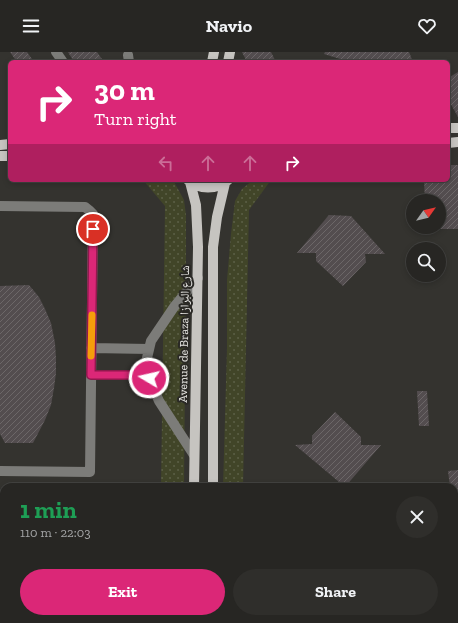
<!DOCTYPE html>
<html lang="en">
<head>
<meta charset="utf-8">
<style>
  body { margin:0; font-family:"Zilla Slab","Noto Naskh Arabic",serif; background:#2f2e2b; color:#f1f3f6; height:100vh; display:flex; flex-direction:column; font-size:15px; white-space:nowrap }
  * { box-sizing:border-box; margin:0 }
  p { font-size:13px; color:#a4a5a6 }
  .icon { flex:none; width:22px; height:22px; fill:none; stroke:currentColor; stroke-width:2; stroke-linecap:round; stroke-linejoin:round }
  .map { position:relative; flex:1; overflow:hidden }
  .sheet { position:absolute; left:0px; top:431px; width:458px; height:140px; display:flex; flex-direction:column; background:#272623; border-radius:12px 12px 0 0; box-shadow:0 2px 6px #0003,0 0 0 1px #434341 }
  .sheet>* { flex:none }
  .top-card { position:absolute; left:8px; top:8px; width:442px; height:122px; border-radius:6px; box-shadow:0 2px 6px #0003,0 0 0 1px #434341; background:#db2777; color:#fff; overflow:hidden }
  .needle { width:26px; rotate:56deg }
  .buttons { position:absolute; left:406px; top:142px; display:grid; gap:8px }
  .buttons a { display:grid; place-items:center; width:40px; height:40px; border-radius:50%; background:#272623; box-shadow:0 2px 6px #0003,0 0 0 1px #434341; font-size:20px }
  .pin { position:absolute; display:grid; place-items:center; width:34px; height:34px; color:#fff; margin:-17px; border:2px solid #fff; border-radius:50%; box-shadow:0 1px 4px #0007 }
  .me { position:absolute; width:44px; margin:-22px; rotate:279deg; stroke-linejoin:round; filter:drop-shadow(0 0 3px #0008) }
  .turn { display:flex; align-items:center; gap:14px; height:84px; padding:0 20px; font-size:18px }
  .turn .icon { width:52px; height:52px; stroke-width:2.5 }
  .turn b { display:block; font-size:28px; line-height:34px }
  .lanes { display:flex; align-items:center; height:38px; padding:0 20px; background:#0003; justify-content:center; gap:20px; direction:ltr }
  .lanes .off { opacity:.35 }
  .round { display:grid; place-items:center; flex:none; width:42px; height:42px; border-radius:21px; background:#2f2e2b }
  .headline { display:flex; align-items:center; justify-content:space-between; height:68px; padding:0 20px }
  h1 { font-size:24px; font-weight:800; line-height:30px; color:#1e9e55 }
  .primary-button { display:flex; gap:8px; margin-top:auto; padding:8px 20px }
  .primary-button a { flex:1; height:46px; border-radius:24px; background:#db2777; color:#fff; font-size:16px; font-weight:800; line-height:46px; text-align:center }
  .primary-button a+a { background:#2f2e2b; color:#f1f3f6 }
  header { display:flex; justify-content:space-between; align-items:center; height:52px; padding:0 20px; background:#272623; font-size:18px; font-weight:800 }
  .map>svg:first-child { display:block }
  .grass { fill:url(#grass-dots) }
  .building { fill:url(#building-hatch) }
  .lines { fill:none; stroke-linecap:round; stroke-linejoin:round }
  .minor { stroke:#7c7c79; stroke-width:10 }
  .major { stroke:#c6c4c0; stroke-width:10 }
  .route-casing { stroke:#8e194d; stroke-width:10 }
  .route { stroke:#db2777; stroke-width:7 }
  .slow { stroke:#f59e0b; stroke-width:7 }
  .labels { text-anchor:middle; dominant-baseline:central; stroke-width:4; stroke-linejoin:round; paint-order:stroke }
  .street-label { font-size:12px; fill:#e8e7e4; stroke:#2a2925 }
</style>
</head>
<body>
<header><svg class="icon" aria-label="menu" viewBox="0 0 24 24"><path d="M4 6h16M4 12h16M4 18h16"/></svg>Navio<svg class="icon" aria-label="heart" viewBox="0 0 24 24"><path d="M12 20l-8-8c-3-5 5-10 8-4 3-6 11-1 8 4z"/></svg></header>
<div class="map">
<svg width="458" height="571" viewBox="0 0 458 571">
  <defs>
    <pattern id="grass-dots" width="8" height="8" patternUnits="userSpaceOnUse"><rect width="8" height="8" fill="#414528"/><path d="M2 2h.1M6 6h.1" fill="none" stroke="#5c6047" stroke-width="1.8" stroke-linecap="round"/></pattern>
    <pattern id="building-hatch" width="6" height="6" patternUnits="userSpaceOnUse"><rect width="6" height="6" fill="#534d4f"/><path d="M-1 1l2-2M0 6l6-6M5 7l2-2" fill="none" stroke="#6c6768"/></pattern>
  </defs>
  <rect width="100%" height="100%" fill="#34332f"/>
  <path class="grass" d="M 143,128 L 173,128 L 184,148 L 186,163 L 186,209 L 184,435 L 161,435 L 165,154 Z
    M 253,128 L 271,128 L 249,158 L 243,435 L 223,435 L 227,296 L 227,228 L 231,182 L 235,149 L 242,137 Z"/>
  <path class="building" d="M 10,0 L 27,0 L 34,10 L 17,10 Z
    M 68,0 L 97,0 L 104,10 L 74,10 Z
    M 242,0 L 271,0 L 276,10 L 247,10 Z
    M 325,0 L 409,0 L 413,10 L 350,10 L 324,2 Z
    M 458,20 L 458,65 L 448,47 L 448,26 Z
    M 448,113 L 458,113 L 458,177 L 439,177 L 439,149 L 425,149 L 424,128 L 448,128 Z
    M 329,163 L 351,164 L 385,202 L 365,202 L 366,210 L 343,234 L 316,209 L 316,201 L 297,201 Z
    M 29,233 L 39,245 L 45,257 L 51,271 L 55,291 L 56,306 L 56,321 L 54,336 L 51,353 L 45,368 L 33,391 L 5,391 L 0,382 L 0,234 Z
    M 417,339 L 427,339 L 429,374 L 419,374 Z
    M 335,360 L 361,385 L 361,393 L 381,393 L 345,435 L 295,393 L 312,392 L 312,384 Z
    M 458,418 L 458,449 L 454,449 L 454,435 L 450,435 L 448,419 Z"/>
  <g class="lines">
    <path class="minor" d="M 56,0 L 63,10
      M 128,3 L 129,10
      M 0,154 L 85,155 L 90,159 L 93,162 L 90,420 L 0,419
      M 91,296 L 149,297
      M 91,323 L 148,323
      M 194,403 L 159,349 L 149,326 L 147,306 L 151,289 L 174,255 L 198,226
      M 0,505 L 3,571
      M 398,567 L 398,571"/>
    <path class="major" d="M 212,10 L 214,0
      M 228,10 L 230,0
      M 448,76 L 458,76
      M 448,91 L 458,90
      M 0,93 L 10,92
      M 0,104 L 10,104
      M 188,128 C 199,138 217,138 228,128
      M 190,130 L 196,153 L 198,195 L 194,435
      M 213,435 L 213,195 L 217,165 L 225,131
      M 454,470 L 458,470
      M 0,491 L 4,491
      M 192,571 L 192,567
      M 209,571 L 209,567"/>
  </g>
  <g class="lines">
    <g class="route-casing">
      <path id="route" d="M 93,177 L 91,323 L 148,323 L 149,326"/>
    </g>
    <use href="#route" class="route"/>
    <path class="slow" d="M 91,304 L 92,263"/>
  </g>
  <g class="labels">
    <g class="street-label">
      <text transform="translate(184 282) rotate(-89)">Avenue de Braza شارع البرازا</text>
    </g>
  </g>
</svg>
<div class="buttons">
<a><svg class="needle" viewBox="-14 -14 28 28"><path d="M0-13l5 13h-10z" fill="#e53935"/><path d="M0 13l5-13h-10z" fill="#a4a5a6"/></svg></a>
<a><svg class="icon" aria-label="search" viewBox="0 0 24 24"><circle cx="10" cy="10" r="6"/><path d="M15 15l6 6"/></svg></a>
</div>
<div class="pin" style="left:93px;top:177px;background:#d93025"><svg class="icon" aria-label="arrive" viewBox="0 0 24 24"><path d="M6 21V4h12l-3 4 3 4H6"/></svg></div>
<svg class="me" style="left:149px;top:326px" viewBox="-20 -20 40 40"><circle r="17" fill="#db2777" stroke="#fff" stroke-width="3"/><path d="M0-11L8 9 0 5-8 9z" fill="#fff"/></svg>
<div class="top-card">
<div class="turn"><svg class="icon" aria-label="right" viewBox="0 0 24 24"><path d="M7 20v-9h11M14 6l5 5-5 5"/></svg><div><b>30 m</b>Turn right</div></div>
<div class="lanes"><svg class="icon off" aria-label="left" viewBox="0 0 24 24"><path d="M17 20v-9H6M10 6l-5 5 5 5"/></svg><svg class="icon off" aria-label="ahead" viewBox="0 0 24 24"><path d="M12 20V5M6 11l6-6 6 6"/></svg><svg class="icon off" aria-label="ahead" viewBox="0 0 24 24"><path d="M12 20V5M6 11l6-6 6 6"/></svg><svg class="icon" aria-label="right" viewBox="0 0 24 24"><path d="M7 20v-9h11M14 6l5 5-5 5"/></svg></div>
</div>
<section class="sheet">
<div class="headline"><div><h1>1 min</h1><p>110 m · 22:03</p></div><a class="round"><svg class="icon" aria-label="close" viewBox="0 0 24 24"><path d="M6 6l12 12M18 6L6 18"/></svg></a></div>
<div class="primary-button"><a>Exit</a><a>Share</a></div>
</section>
</div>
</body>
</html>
